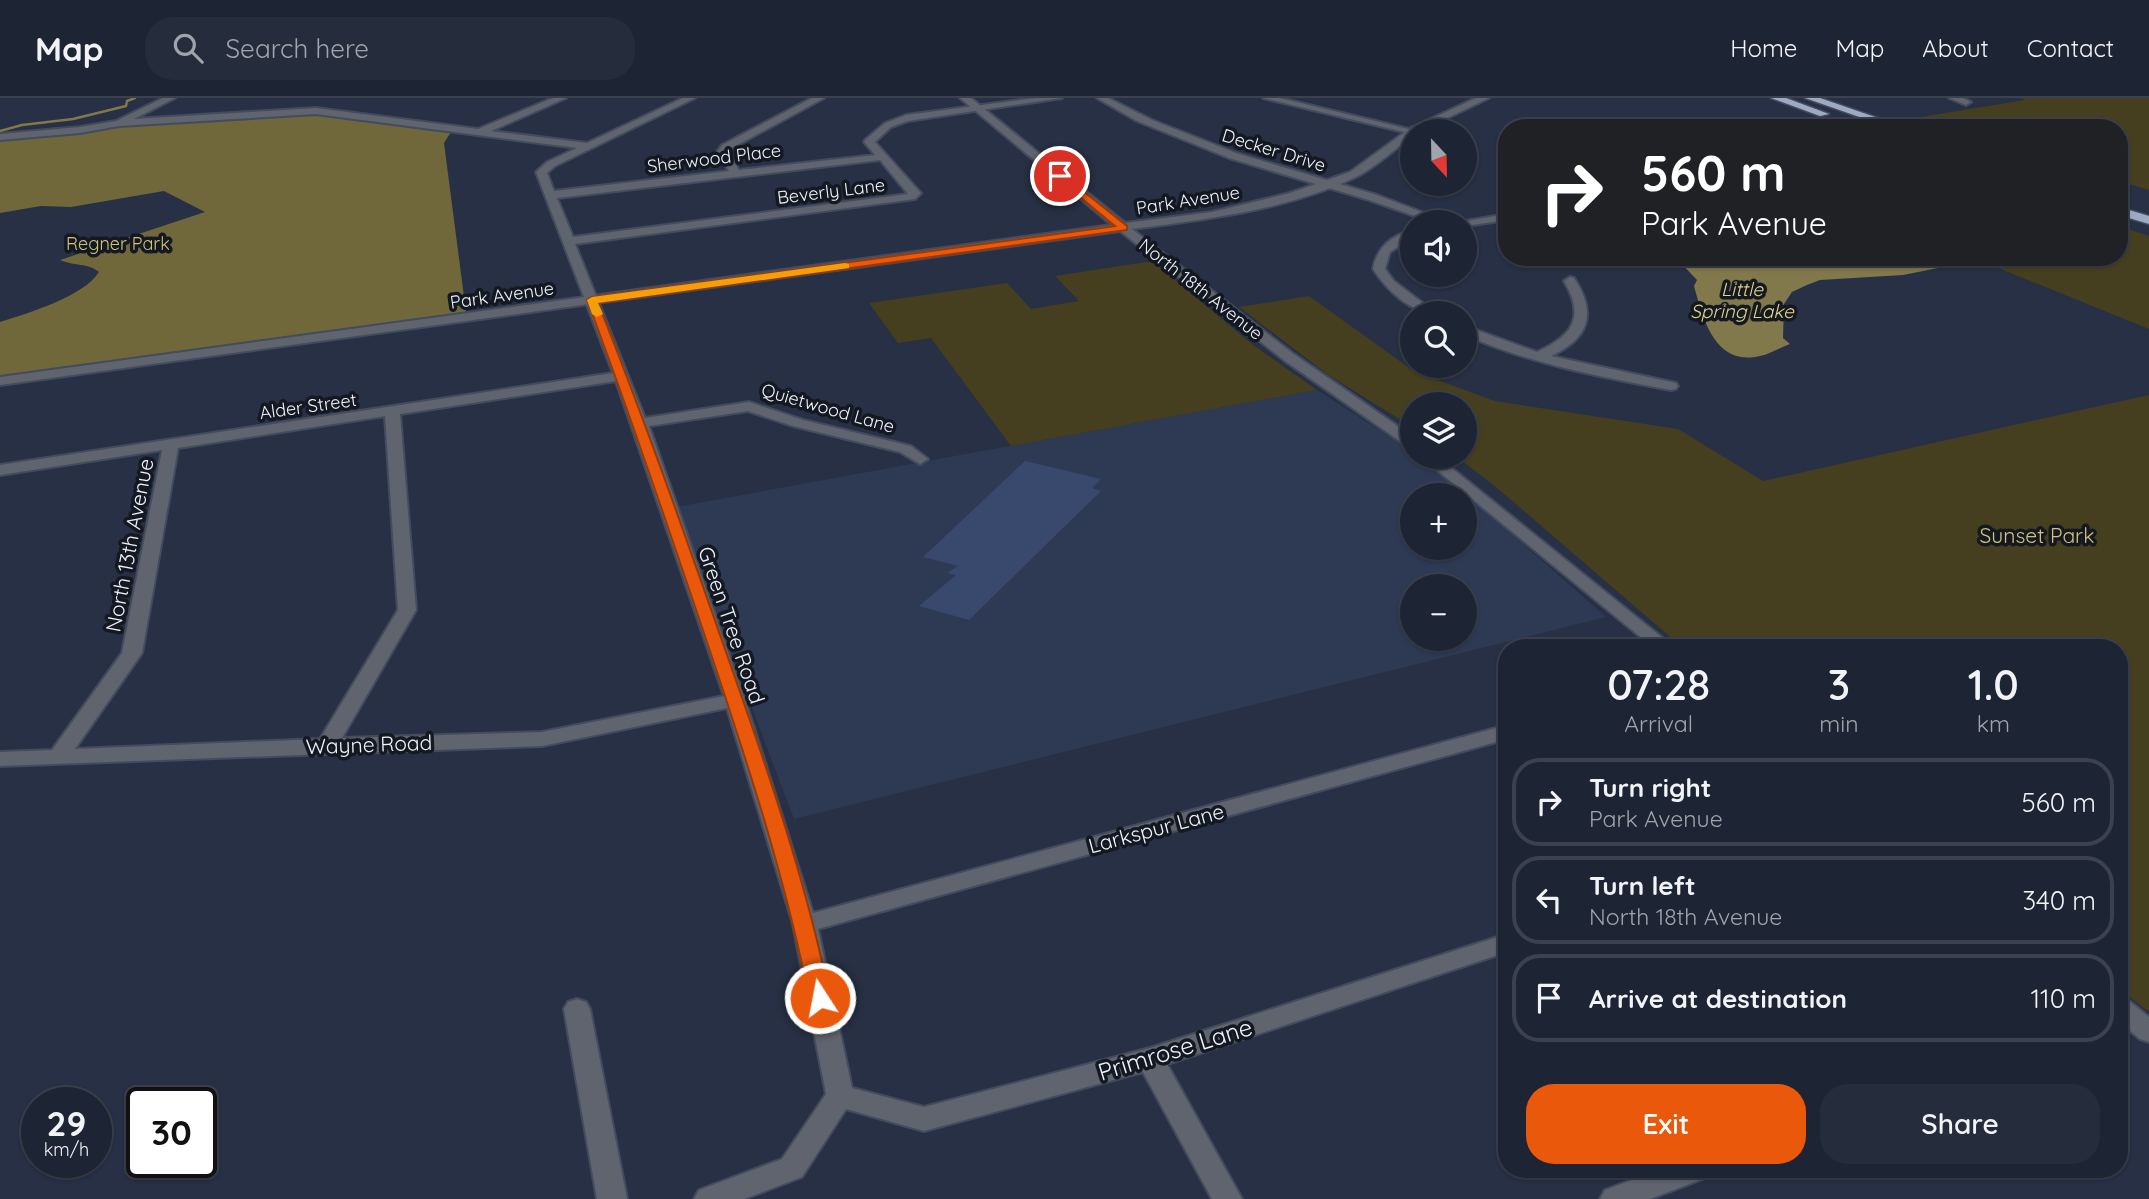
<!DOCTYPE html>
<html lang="en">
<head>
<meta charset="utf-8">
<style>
  body { margin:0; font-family:Quicksand,sans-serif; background:#252c3b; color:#f1f3f6; height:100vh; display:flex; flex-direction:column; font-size:26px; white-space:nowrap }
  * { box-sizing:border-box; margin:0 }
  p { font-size:23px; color:#a0a4ac }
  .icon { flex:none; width:38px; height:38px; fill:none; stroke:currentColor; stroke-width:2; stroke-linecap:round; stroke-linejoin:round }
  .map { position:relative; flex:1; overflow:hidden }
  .drawer { position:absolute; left:1498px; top:541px; width:630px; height:539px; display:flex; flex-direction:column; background:#1d2433; border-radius:28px; box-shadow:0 2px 5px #0004,0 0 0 2px #3b414e }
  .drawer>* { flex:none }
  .banner { position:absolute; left:1498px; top:21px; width:630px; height:147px; border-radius:28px; box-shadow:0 2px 5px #0004,0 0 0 2px #3b414e; background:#202124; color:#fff; overflow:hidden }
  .needle { width:46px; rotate:158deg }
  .fabs { position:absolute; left:1400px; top:21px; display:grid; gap:14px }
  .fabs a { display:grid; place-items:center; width:77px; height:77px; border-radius:50%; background:#1d2433; box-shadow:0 2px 5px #0004,0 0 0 2px #3b414e; font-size:35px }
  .speed { position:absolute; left:21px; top:989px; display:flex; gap:14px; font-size:35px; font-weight:700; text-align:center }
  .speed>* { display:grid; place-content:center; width:91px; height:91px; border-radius:50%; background:#1d2433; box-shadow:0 2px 5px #0004,0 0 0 2px #3b414e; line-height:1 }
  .speed small { font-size:18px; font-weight:400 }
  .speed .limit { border:4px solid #111; border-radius:10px; background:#fff; color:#111 }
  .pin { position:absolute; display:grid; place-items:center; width:60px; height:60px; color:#fff; margin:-30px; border:4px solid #fff; border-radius:50%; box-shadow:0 2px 7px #0007 }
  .me { position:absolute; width:77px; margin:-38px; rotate:349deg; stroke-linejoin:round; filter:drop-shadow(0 0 5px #0008) }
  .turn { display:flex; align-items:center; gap:24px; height:147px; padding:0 28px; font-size:32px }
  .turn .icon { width:91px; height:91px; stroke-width:2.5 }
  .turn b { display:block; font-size:49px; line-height:60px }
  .eta { display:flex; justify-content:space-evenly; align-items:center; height:119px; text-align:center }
  .eta b { font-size:42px; font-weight:600; line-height:49px }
  .button { display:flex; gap:14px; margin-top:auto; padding:14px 28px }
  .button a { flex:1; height:80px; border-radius:28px; background:#ea580c; color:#fff; font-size:28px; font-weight:600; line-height:80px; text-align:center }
  .button a+a { background:#252c3b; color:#f1f3f6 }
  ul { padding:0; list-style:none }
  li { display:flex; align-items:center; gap:21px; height:88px; margin:0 14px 10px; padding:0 14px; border:4px solid #3b414e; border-radius:28px }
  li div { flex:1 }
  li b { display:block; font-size:26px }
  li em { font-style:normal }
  header { display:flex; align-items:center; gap:42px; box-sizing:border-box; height:98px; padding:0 35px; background:#1d2433; border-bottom:2px solid #3b414e }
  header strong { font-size:33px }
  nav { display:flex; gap:38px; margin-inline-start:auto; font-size:24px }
  .search { width:490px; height:63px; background:#252c3b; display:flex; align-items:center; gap:18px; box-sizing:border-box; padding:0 24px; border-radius:28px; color:#a0a4ac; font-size:26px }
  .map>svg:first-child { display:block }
  .built { fill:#2e3a53; fill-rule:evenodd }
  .green { fill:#463f1f }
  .forest { fill:#70673b }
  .water { fill:#81784b }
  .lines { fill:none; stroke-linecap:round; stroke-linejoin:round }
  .stream { stroke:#81784b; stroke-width:2.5 }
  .building { fill:#39496d }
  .minor-casing { stroke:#434b5e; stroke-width:4 }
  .tertiary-casing { stroke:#434b5e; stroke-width:4 }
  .motorway-casing { stroke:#434b5e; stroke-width:3 }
  .minor { fill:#5f646e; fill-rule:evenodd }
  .tertiary { fill:#5f646e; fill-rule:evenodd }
  .motorway { fill:#9eaac3; fill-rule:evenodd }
  .route { fill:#ea580c; stroke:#983908; stroke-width:2 }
  .slow { fill:#f59e0b }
  .labels { text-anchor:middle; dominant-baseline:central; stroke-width:7; stroke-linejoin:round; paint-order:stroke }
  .far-street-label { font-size:18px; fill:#edf2fd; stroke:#141821 }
  .far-park-label { font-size:18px; fill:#d0c27a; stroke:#141821 }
  .far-water-label { font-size:19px; font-style:italic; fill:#e3d48c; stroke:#141821 }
  .park-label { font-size:21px; fill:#d0c27a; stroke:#141821 }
  .street-label { font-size:21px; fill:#edf2fd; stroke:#141821 }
  .near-street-label { font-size:24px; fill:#edf2fd; stroke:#141821 }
</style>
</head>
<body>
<header>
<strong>Map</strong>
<div class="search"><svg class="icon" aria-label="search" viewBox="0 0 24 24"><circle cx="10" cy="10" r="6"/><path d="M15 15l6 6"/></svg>Search here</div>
<nav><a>Home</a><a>Map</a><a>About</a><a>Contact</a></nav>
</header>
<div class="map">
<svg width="2149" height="1101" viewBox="0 0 2149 1101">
  <rect width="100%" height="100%" fill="#273044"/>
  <path class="built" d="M 1317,292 L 1412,353 L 1412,359 L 1420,359 L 1447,379 L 1606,519 L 794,721 L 676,409 ZM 1412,397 L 1465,397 L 1465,450 L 1412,450 ZM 1412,488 L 1465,488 L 1465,541 L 1412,541 Z"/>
  <path class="green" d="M 2020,0 L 2149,0 L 2149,92 L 2119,83 L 2119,30 L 1955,30 L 1921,19 L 2025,2 Z
    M 2119,128 L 2149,138 L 2149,231 L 1991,167 L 2008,163 L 1999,159 L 2119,159 Z
    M 1152,163 L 1253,247 L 1317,292 L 1011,348 L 931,240 L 898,245 L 869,205 L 1007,185 L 1031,211 L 1079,203 L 1055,178 Z
    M 1309,198 L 1415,274 L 1495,303 L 1678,331 L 1763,383 L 2149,297 L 2149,914 L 2119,891 L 2119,550 L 1682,549 L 1496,389 L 1457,359 L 1465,359 L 1465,306 L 1412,306 L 1412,329 L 1327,276 L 1239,209 Z"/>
  <path class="forest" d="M 305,16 L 451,34 L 444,45 L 466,214 L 0,278 L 0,224 C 28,215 83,199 99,174 C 89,165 73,168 60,162 L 205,114 L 164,93 L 71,109 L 41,108 L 0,115 L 0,41 L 120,27 Z"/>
  <path class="water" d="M 1675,159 L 1950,159 L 1943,169 L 1903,177 L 1820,182 L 1807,187 L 1792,194 L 1784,206 L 1783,240 L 1790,246 C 1779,250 1770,256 1760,258 C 1715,269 1703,221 1694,188 L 1697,182 Z"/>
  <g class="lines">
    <path class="stream" d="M 0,33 L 22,27 L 73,21 L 126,8 L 127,3 L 135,0"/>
  </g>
  <path class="building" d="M 1025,363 L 1101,381 L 1092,390 L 1101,393 L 969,522 L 919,508 L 956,477 L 947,475 L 958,468 L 923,459 Z"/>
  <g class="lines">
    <g class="minor-casing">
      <path id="minor" d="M 163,0 L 175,0 L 134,21 L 316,10 L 478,31 L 553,0 L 566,0 L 491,33 L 587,45 L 683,0 L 695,0 L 555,68 L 547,75 L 554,93 L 729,73 L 717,54 L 722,47 L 812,0 L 824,0 L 730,51 L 727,54 L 739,72 L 875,57 L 864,44 L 865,42 L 885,25 L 906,17 L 1036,0 L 1062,0 L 908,23 L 891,29 L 875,44 L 919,93 L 921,95 L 915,101 L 575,146 L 645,320 L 749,304 L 803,322 L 911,348 L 928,361 L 920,366 L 900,354 L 793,328 L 748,313 L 649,328 L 745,602 L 813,815 L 1507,627 L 1507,641 L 818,831 L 852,990 L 924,1009 L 1150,950 L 1507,836 L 1507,854 L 1167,966 L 1242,1101 L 1212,1101 L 1143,974 L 924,1033 L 846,1011 L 802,1079 L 744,1101 L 694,1101 L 699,1092 L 782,1061 L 826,996 L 793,826 L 727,610 L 542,648 L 0,668 L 0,654 L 52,652 L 122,555 L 162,352 L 0,377 L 0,367 L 613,275 L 536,74 L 547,64 L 577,50 L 316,16 L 119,28 L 80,35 L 0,42 L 0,36 L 80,29 L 116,23 ZM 880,62 L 908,96 L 573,139 L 557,100 ZM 616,283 L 724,598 L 542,634 L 342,640 L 416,512 L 400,316 ZM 385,318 L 398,512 L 320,641 L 75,651 L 142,555 L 178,350 Z
        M 1097,0 L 1108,0 L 1152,22 L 1236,55 L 1377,97 L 1448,124 L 1432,124 L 1369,102 L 1229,60 L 1137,23 Z
        M 1263,0 L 1280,0 L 1417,33 L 1412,33 L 1412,36 Z
        M 1949,0 L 1963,0 L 1971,4 L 1966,7 Z
        M 1507,116 L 1507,122 L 1465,128 L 1465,124 L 1460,124 Z
        M 1412,132 L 1412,140 L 1390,154 L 1385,171 L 1394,183 L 1436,215 C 1410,215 1387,192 1373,171 C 1377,149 1391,138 1412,132 Z
        M 1570,179 L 1574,180 C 1598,216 1588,241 1551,258 L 1676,285 L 1678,288 L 1676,291 L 1671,292 C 1601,279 1531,266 1465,237 L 1465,228 L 1537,254 C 1572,238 1586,220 1564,183 Z
        M 577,901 L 586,904 L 590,911 L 627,1101 L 597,1101 L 564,911 L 568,904 Z
        M 1661,1071 L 1709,1071 L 1705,1080 L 1650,1101 L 1600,1101 L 1605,1092 Z"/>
    </g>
    <g class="tertiary-casing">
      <path id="tertiary" d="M 960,0 L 971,0 L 1125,125 L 1212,114 L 1290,95 L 1350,74 L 1409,31 L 1476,0 L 1489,0 L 1420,33 L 1412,33 L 1412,38 C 1395,51 1376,69 1356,79 C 1287,112 1207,121 1132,131 L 1295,257 L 1412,338 L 1412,350 L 1407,348 L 1285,263 L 1120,133 L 0,287 L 0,279 L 1112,127 Z
        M 1421,359 L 1438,359 L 1675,550 L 1654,550 Z
        M 2119,899 L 2128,902 L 2149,919 L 2149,944 L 2140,941 L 2119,924 Z"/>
    </g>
    <g class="motorway-casing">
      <path id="motorway" d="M 1771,0 L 1786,0 L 1829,16 L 1820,18 Z
        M 1805,0 L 1820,0 L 1907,30 L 1891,30 Z
        M 2119,109 L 2149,118 L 2149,126 L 2119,117 Z"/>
    </g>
    <use href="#minor" class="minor"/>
    <use href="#tertiary" class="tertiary"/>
    <use href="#motorway" class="motorway"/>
  </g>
  <path class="route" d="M 1057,77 L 1063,77 L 1127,128 L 1127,132 L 598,205 C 644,320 685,437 726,554 C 766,667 806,782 830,900 L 827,905 L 820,908 L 812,905 L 809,900 C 786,782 748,667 710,553 C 670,435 631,318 587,202 L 592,199 L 1115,128 L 1057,80 Z"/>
  <path class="slow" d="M 845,165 L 849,166 L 849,170 L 598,205 L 603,216 L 597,219 L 592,216 L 587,202 L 592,199 Z"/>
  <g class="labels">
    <g class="far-street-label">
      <text transform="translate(1274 52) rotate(17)">Decker Drive</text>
      <text transform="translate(714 60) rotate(-7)">Sherwood Place</text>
      <text transform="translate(831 93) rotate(-7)">Beverly Lane</text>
      <text transform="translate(1188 102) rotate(-9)">Park Avenue</text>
      <text transform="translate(1201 191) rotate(38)">North 18th Avenue</text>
      <text transform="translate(502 197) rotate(-8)">Park Avenue</text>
      <text transform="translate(308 308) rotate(-8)">Alder Street</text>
      <text transform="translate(828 310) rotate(16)">Quietwood Lane</text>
    </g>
    <g class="far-park-label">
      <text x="118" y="145">Regner Park</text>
    </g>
    <g class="far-water-label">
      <text x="1742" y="191">Little<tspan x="1742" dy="22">Spring Lake</tspan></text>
    </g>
    <g class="park-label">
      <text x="2037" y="437">Sunset Park</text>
    </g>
    <g class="street-label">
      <text transform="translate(129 447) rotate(-79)">North 13th Avenue</text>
      <text transform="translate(732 527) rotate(71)">Green Tree Road</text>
      <text transform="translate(369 646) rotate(-2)">Wayne Road</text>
      <text transform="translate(1156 730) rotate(-15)">Larkspur Lane</text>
    </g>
    <g class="near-street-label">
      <text transform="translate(1175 951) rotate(-17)">Primrose Lane</text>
    </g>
  </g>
</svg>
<div class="fabs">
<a><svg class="needle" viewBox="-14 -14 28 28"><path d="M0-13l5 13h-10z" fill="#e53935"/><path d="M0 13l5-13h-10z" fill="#a0a4ac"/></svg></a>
<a><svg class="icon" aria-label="sound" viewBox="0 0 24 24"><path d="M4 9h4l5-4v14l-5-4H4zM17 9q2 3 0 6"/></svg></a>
<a><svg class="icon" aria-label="search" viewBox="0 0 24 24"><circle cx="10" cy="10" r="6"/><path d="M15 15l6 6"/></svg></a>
<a><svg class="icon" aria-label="layers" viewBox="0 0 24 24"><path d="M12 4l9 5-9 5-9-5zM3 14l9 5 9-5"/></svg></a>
<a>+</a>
<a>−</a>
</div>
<div class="speed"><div>29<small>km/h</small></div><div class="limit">30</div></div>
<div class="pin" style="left:1060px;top:78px;background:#d93025"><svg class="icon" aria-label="arrive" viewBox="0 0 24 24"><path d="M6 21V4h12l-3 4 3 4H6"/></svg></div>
<svg class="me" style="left:820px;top:900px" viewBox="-20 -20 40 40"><circle r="17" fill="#ea580c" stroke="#fff" stroke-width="3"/><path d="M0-11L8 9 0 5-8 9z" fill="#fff"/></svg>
<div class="banner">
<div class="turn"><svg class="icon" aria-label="right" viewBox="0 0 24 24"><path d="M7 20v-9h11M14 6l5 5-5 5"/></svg><div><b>560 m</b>Park Avenue</div></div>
</div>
<section class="drawer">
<div class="eta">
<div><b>07:28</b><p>Arrival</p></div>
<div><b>3</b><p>min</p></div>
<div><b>1.0</b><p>km</p></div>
</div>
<ul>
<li><svg class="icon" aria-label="right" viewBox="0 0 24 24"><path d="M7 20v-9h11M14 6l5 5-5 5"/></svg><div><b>Turn right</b><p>Park Avenue</p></div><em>560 m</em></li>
<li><svg class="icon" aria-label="left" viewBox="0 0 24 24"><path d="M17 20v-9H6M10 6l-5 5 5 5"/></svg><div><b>Turn left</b><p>North 18th Avenue</p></div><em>340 m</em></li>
<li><svg class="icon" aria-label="arrive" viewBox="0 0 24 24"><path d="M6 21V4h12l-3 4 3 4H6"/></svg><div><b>Arrive at destination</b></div><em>110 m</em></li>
</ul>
<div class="button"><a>Exit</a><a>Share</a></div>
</section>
</div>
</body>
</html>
